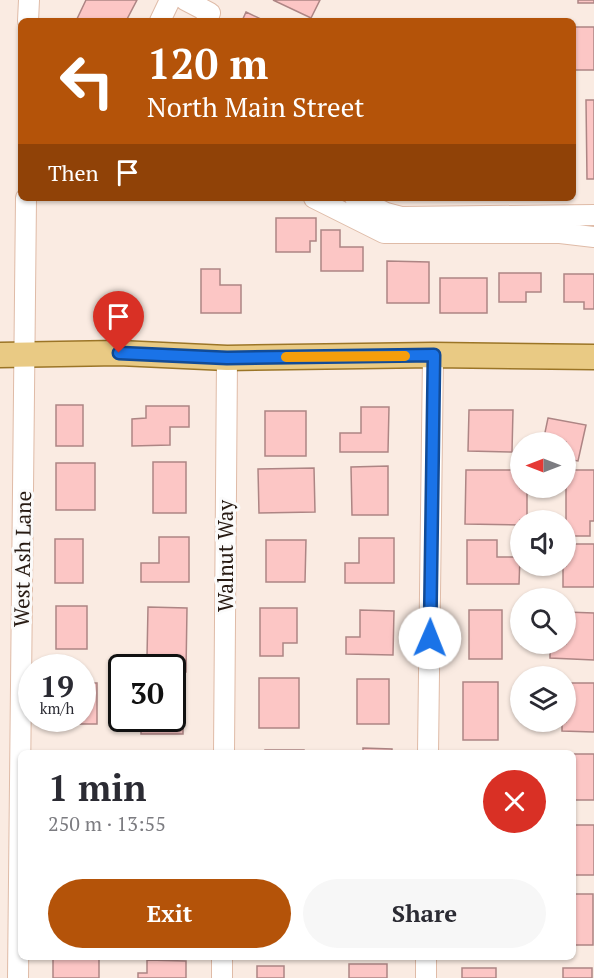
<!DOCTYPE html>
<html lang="en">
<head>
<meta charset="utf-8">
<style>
  body { margin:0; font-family:"PT Serif",serif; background:#f7f7f7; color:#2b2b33; height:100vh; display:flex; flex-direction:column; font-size:22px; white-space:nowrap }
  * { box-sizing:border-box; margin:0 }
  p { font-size:20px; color:#7c7c81 }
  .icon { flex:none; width:33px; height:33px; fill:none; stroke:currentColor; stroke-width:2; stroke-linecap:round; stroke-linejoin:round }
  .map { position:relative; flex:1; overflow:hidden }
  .side { position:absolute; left:18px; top:750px; width:558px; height:210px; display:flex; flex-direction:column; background:#fff; border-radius:9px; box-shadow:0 2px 4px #0004 }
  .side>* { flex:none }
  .banner { position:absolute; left:18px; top:18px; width:558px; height:183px; border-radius:9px; box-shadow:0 2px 4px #0004; background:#b45309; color:#fff; overflow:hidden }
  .needle { width:39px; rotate:270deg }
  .buttons { position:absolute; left:510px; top:432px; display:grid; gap:12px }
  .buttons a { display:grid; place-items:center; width:66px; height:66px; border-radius:50%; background:#fff; box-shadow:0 2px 4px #0004; font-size:30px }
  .speed { position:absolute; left:18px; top:654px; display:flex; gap:12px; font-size:30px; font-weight:700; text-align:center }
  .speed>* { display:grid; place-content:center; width:78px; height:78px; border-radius:50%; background:#fff; box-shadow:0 2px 4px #0004; line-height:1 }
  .speed small { font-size:15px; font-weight:400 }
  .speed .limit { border:3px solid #111; border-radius:9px; background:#fff; color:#111 }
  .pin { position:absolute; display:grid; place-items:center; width:51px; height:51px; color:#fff; margin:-62px -26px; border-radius:50% 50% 50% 0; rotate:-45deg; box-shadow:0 0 6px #0007 }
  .pin .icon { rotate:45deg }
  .me { position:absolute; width:66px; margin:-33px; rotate:1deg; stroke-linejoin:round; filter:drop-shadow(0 0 4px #0008) }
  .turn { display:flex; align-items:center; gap:21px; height:126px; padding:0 30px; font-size:27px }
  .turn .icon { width:78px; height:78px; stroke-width:2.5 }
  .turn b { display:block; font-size:42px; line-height:51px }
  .then { display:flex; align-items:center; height:57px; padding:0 30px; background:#0003; gap:12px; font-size:22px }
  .round { display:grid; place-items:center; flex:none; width:63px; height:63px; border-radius:32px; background:#f7f7f7 }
  .head { display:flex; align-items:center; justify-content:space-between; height:102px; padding:0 30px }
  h1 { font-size:36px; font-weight:600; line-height:45px }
  .primary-button { display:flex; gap:12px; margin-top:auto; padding:12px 30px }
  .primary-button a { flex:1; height:69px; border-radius:36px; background:#b45309; color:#fff; font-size:24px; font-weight:600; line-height:69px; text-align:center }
  .primary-button a+a { background:#f7f7f7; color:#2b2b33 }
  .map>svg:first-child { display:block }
  .building { fill:#fcc6c5; stroke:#ad8584; stroke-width:1.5 }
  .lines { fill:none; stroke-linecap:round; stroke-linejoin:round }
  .minor-casing { stroke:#dfbba7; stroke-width:22 }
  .major-casing { stroke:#9b7527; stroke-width:27 }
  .minor { stroke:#fff; stroke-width:20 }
  .major { stroke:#e9ca84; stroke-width:24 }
  .route-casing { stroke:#114b97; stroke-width:15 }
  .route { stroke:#1a73e8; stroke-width:10 }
  .slow { stroke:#f59e0b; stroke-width:10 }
  .labels { text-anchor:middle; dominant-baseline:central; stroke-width:6; stroke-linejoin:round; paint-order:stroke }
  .street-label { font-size:21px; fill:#271a12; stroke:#fbfbfb }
</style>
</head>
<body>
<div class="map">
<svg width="594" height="978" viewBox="0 0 594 978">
  <rect width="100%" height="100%" fill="#faebe2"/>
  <path class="building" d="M 86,0 L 137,0 L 126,21 L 76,21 Z
    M 273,0 L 320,0 L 311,18 Z
    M 578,0 L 594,0 L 594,3 L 578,3 Z
    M 246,12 L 265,21 L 242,21 Z
    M 575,27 L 594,27 L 594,70 L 575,70 Z
    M 586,100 L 594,100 L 594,179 L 587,179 Z
    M 276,218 L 316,218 L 316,241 L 310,241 L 310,252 L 276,252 Z
    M 321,230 L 340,230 L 340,247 L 363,247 L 363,271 L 321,271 Z
    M 387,261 L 429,262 L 429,303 L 387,303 Z
    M 201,269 L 220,269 L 220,285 L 241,285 L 241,313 L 201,313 Z
    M 499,273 L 541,273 L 541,292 L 526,292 L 526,302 L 499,302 Z
    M 564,274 L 594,274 L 594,309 L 584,309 L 584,302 L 564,302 Z
    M 440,278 L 487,278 L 487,313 L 440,313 Z
    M 56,405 L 83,405 L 83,446 L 56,446 Z
    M 146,406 L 189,406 L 189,427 L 170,427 L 170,445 L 132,446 L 132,419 L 146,418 Z
    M 361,407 L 389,407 L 388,452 L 340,452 L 340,433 L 361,433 Z
    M 469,410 L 513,410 L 512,452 L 468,451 Z
    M 265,411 L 306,411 L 306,456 L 265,456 Z
    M 548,418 L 586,425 L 578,461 L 566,459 L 566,442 L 543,442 Z
    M 153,462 L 186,462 L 186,513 L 153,513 Z
    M 56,463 L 95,463 L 95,510 L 56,510 Z
    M 388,466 L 388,515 L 352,515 L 351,467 Z
    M 314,468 L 315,512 L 259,513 L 258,469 Z
    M 466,470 L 520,470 L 520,488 L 527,488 L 527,520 L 520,520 L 520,525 L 465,524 Z
    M 566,470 L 594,470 L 594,521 L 590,521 L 590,536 L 566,536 Z
    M 159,537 L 189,537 L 189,582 L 141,582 L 141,563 L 159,563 Z
    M 359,538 L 394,538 L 394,583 L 345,583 L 345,563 L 359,563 Z
    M 55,539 L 83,539 L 83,583 L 55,583 Z
    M 266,540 L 306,540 L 305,582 L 266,582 Z
    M 467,540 L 497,540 L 497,557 L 520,557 L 519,584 L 467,584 Z
    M 566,544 L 594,544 L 594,587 L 563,587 L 563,566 L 566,566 Z
    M 56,606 L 87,606 L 87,649 L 56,649 Z
    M 148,607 L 187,608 L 186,672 L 172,671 L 172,668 L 159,668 L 159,657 L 147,657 Z
    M 260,608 L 297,608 L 297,643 L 283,643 L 283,656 L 260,656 Z
    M 360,610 L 394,611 L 393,655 L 346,654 L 346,637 L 360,637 Z
    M 469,610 L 502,610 L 502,659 L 469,659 Z
    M 566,612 L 594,613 L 594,660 L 550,658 L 550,644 L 566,644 Z
    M 259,678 L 299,678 L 299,728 L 259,728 Z
    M 357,679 L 389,679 L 389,724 L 357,724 Z
    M 463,682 L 498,682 L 498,740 L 463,740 Z
    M 82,683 L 97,683 L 97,724 L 60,724 L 60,718 L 82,718 Z
    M 566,683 L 594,683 L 594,732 L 562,731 L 562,722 L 566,722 Z
    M 172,709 L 183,709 L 183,734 L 141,734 L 141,718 L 172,718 Z
    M 363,748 L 392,749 L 392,753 L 363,753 Z
    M 265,750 L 304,750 L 304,753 L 265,753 Z
    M 573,754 L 594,754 L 594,800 L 573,800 Z
    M 573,825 L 594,825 L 594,875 L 573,875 Z
    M 573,894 L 593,894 L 593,945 L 573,945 Z
    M 53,959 L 99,959 L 99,978 L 53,978 Z
    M 147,960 L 186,961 L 186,978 L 138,978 L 138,973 L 147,973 Z
    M 349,964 L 387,964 L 387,978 L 349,978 Z
    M 257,966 L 284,966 L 284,978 L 257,978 Z
    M 462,968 L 496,968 L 496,978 L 462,978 Z
    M 563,968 L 592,968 L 592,978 L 563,978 Z"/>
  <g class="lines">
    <g class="minor-casing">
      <path id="minor" d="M 185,0 L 210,13 L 206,21
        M 28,21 L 29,0
        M 160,21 L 170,0
        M 314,198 L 384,233 L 560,233 L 594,237
        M 355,198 L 386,213 L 401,217 L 594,215
        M 224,753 L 227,358
        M 428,753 L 433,355
        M 18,978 L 26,198
        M 222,978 L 222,957
        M 426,978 L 426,957"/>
    </g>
    <g class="major-casing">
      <path id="major" d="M 0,355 L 119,353 L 227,358 L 433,355 L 594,357"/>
    </g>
    <use href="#minor" class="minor"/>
    <use href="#major" class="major"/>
  </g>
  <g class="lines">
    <g class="route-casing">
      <path id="route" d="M 119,353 L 227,358 L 434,355 L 430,638"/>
    </g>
    <use href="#route" class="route"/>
    <path class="slow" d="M 286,357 L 405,356"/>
  </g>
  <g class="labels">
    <g class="street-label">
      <text transform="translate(225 556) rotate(-90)">Walnut Way</text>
      <text transform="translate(22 559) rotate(-89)">West Ash Lane</text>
    </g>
  </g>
</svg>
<div class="buttons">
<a><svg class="needle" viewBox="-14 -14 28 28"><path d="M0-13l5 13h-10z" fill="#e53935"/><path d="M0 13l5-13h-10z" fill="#7c7c81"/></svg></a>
<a><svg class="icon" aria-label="sound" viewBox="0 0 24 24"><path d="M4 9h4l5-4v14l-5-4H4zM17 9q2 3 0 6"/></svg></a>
<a><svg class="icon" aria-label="search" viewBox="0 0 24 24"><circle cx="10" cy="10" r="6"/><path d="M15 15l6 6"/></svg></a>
<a><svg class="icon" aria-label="layers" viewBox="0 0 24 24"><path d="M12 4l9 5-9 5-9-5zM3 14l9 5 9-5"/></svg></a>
</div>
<div class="speed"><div>19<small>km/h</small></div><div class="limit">30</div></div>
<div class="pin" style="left:119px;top:353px;background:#d93025"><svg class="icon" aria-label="arrive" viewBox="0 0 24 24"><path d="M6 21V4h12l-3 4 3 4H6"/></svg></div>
<svg class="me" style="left:430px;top:638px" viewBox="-20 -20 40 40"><circle r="19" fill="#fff"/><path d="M0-13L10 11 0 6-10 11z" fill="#1a73e8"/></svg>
<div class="banner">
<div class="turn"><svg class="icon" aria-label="left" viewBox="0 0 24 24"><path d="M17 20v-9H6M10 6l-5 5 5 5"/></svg><div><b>120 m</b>North Main Street</div></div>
<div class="then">Then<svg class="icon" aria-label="arrive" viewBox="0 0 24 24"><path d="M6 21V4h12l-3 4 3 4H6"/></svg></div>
</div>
<section class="side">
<div class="head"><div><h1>1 min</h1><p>250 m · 13:55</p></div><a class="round" style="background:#d93025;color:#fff"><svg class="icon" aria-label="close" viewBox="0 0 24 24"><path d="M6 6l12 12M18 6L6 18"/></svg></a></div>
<div class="primary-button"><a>Exit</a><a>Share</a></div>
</section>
</div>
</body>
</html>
